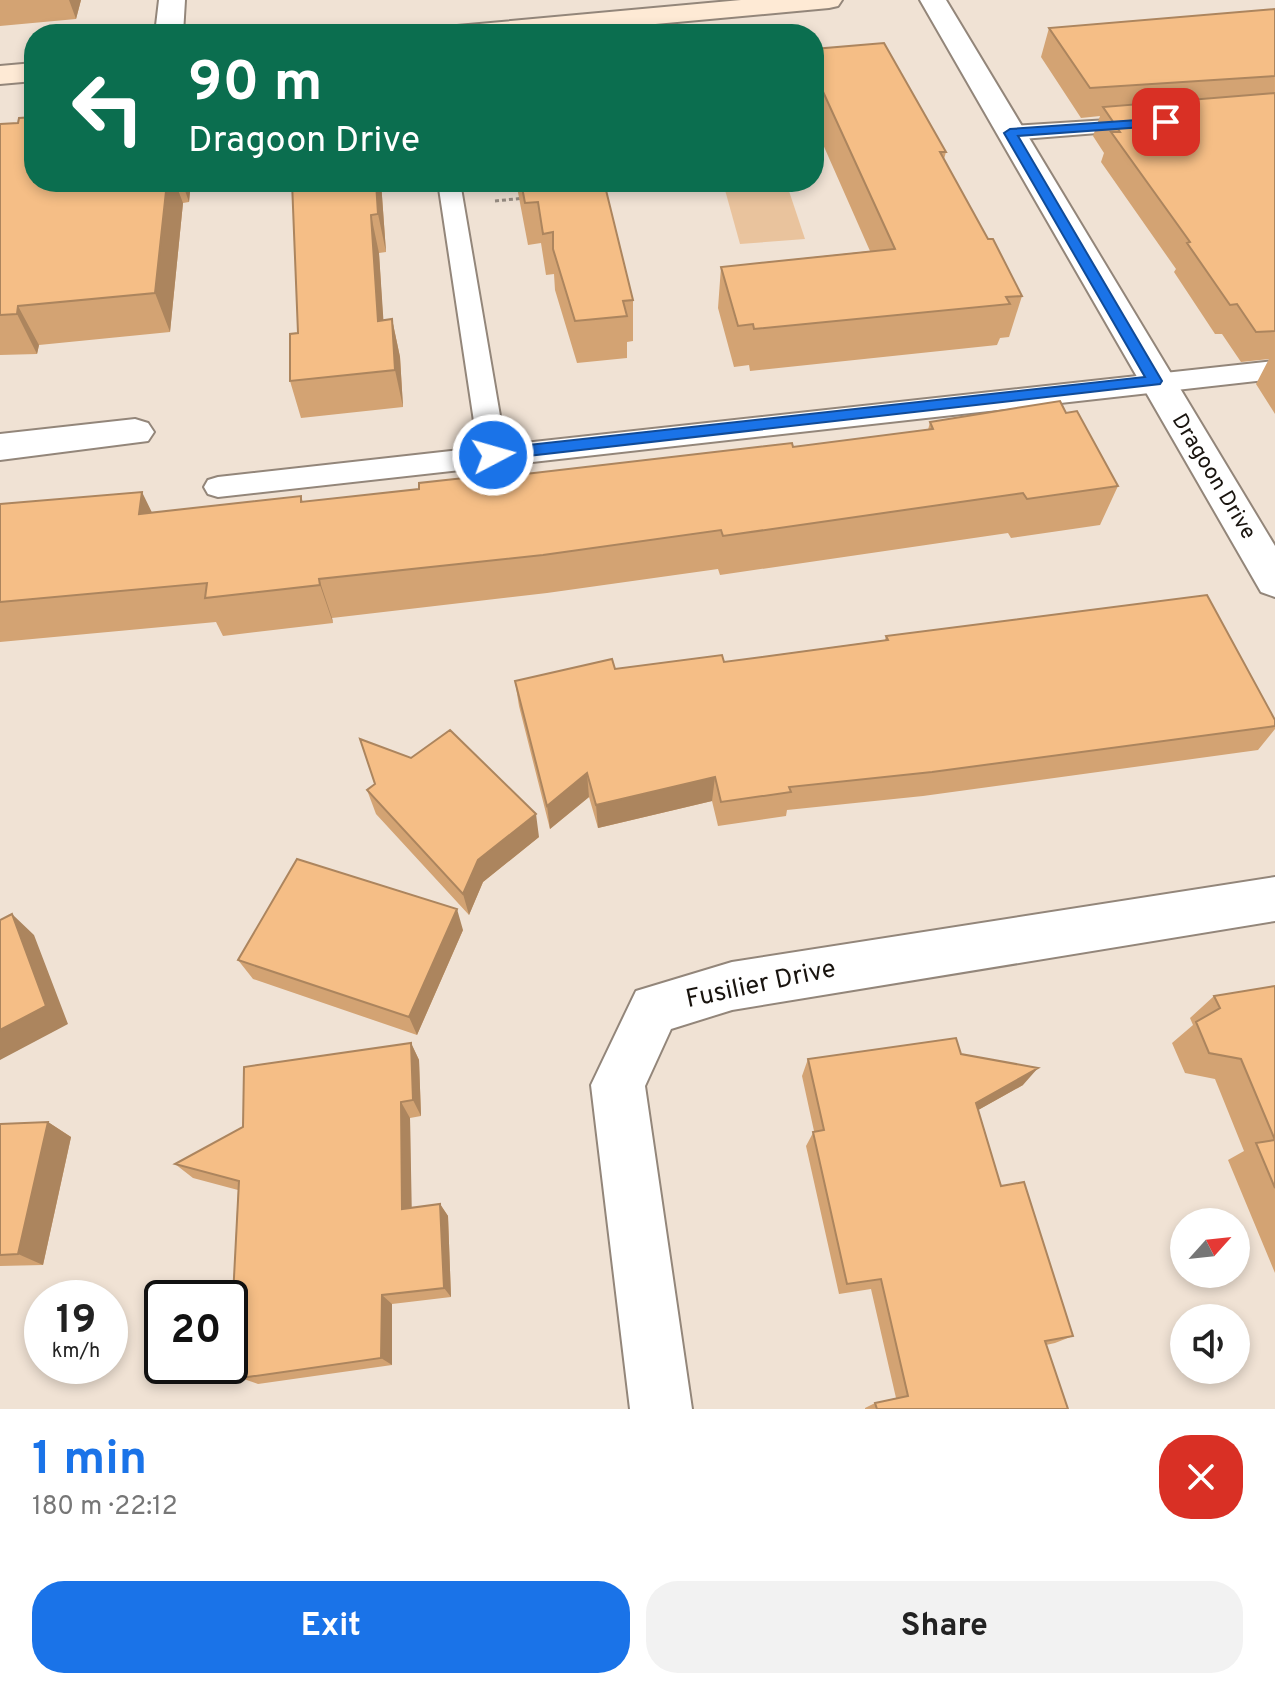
<!DOCTYPE html>
<html lang="en">
<head>
<meta charset="utf-8">
<style>
  body { margin:0; font-family:Overpass,sans-serif; background:#f2f2f2; color:#222; height:100vh; display:flex; flex-direction:column; font-size:30px; white-space:nowrap }
  * { box-sizing:border-box; margin:0 }
  p { font-size:26px; color:#767676 }
  .icon { flex:none; width:44px; height:44px; fill:none; stroke:currentColor; stroke-width:2; stroke-linecap:round; stroke-linejoin:round }
  .map { position:relative; height:1409px; overflow:hidden }
  .sheet { display:flex; flex-direction:column; background:#fff; flex:1 }
  .sheet>* { flex:none }
  .top-card { position:absolute; left:24px; top:24px; width:800px; height:168px; border-radius:32px; box-shadow:0 4px 12px #0003; background:#0b6e4f; color:#fff; overflow:hidden }
  .needle { width:52px; rotate:63deg }
  .buttons { position:absolute; left:1170px; top:1208px; display:grid; gap:16px }
  .buttons a { display:grid; place-items:center; width:80px; height:80px; border-radius:50%; background:#fff; box-shadow:0 4px 12px #0003; font-size:40px }
  .speed { position:absolute; left:24px; top:1280px; display:flex; gap:16px; font-size:40px; font-weight:700; text-align:center }
  .speed>* { display:grid; place-content:center; width:104px; height:104px; border-radius:50%; background:#fff; box-shadow:0 4px 12px #0003; line-height:1 }
  .speed small { font-size:20px; font-weight:400 }
  .speed .limit { border:4px solid #111; border-radius:12px; background:#fff; color:#111 }
  .pin { position:absolute; display:grid; place-items:center; width:68px; height:68px; color:#fff; margin:-34px; border-radius:16px; box-shadow:0 4px 12px #0006 }
  .me { position:absolute; width:88px; margin:-44px; rotate:84deg; stroke-linejoin:round; filter:drop-shadow(0 0 6px #0008) }
  .turn { display:flex; align-items:center; gap:28px; height:168px; padding:0 32px; font-size:36px }
  .turn .icon { width:104px; height:104px; stroke-width:2.5 }
  .turn b { display:block; font-size:56px; line-height:68px }
  .round { display:grid; place-items:center; flex:none; width:84px; height:84px; border-radius:32px; background:#f2f2f2 }
  .summary { display:flex; align-items:center; justify-content:space-between; height:136px; padding:0 32px }
  h1 { font-size:48px; font-weight:700; line-height:60px; color:#1a73e8 }
  .button { display:flex; gap:16px; margin-top:auto; padding:16px 32px }
  .button a { flex:1; height:92px; border-radius:32px; background:#1a73e8; color:#fff; font-size:32px; font-weight:700; line-height:92px; text-align:center }
  .button a+a { background:#f2f2f2; color:#222 }
  .map>svg:first-child { display:block }
  .green { fill:#e9c39d }
  .lines { fill:none; stroke-linecap:round; stroke-linejoin:round }
  .service-casing { stroke:#93867a; stroke-width:4 }
  .minor-casing { stroke:#93867a; stroke-width:4 }
  .secondary-casing { stroke:#93867a; stroke-width:4 }
  .path { stroke:#978d83; stroke-width:3; stroke-dasharray:4 3; stroke-linecap:butt }
  .service { fill:#fff; fill-rule:evenodd }
  .minor { fill:#fff; fill-rule:evenodd }
  .secondary { fill:#feead5; fill-rule:evenodd }
  .wall { fill:#d3a373 }
  .shaded-wall { fill:#ac855e }
  .building { fill:#f5be86; stroke:#ac855e; stroke-width:2 }
  .route { fill:#1a73e8; stroke:#114b97; stroke-width:2 }
  .labels { text-anchor:middle; dominant-baseline:central; stroke-width:6; stroke-linejoin:round; paint-order:stroke }
  .far-street-label { font-size:22px; fill:#19140f; stroke:#fff }
  .street-label { font-size:26px; fill:#19140f; stroke:#fff }
</style>
</head>
<body>
<div class="map">
<svg width="1275" height="1409" viewBox="0 0 1275 1409">
  <rect width="100%" height="100%" fill="#f0e2d4"/>
  <path class="green" d="M 787,185 L 805,239 L 740,244 L 725,190 Z"/>
  <g class="lines">
    <g class="service-casing">
      <path id="service" d="M 1140,118 L 1148,119 L 1151,124 L 1148,129 L 1010,140 L 999,133 L 1010,126 Z
        M 438,182 L 460,182 L 505,445 L 1275,361 L 1275,379 L 218,497 L 208,494 L 204,487 L 208,480 L 218,477 L 478,448 Z"/>
    </g>
    <g class="minor-casing">
      <path id="minor" d="M 159,0 L 185,0 L 183,34 L 155,34 Z
        M 920,0 L 946,0 L 1275,546 L 1275,597 L 1261,592 Z
        M 135,419 L 148,423 L 154,432 L 148,441 L 0,460 L 0,434 Z
        M 1275,877 L 1275,921 L 732,1010 L 671,1029 L 645,1086 L 692,1409 L 630,1409 L 591,1085 L 636,991 L 732,962 Z"/>
    </g>
    <g class="secondary-casing">
      <path id="secondary" d="M 741,0 L 842,0 L 838,6 L 829,8 L 547,34 L 443,34 L 447,28 L 457,26 Z
        M 34,63 L 34,81 L 0,84 L 0,66 Z"/>
    </g>
    <path class="path" d="M 603,191 L 666,186
      M 495,201 L 525,198"/>
    <use href="#service" class="service"/>
    <use href="#minor" class="minor"/>
    <use href="#secondary" class="secondary"/>
  </g>
  <path class="wall" d="M 0,0 L 81,0 L 76,19 L 0,26 Z
    M 1275,9 L 1275,414 L 1256,384 L 1269,359 L 1241,362 L 1222,334 L 1215,334 L 1174,272 L 1176,269 L 1101,162 L 1104,153 L 1093,136 L 1100,116 L 1081,118 L 1041,57 L 1049,28 Z
    M 814,49 L 946,152 L 944,159 L 988,239 L 1022,296 L 1009,337 L 1000,338 L 997,345 L 750,371 L 749,365 L 734,367 L 718,308 L 721,267 L 870,251 L 814,124 Z
    M 0,124 L 34,182 L 191,182 L 189,202 L 183,203 L 170,332 L 39,345 L 37,354 L 0,355 Z
    M 292,182 L 381,182 L 386,252 L 379,253 L 383,320 L 392,319 L 400,357 L 403,407 L 301,418 L 290,381 L 298,333 Z
    M 516,182 L 604,182 L 633,300 L 633,341 L 627,342 L 627,358 L 577,363 L 555,290 L 554,274 L 546,275 L 541,243 L 528,245 Z
    M 1066,413 L 1118,486 L 1100,525 L 1011,538 L 1008,533 L 720,575 L 718,569 L 547,593 L 332,618 L 333,623 L 223,636 L 216,622 L 0,642 L 0,504 L 152,513 L 301,496 L 303,502 L 419,489 L 500,477 L 793,447 L 928,430 L 930,422 Z
    M 886,636 L 1275,720 L 1275,729 L 1258,750 L 923,796 L 787,810 L 786,816 L 718,826 L 712,801 L 598,828 L 589,797 L 550,829 L 519,706 L 515,681 L 615,669 L 724,662 L 885,640 Z
    M 367,790 L 539,837 L 483,882 L 469,915 L 376,814 Z
    M 463,930 L 417,1035 L 253,979 L 238,960 Z
    M 1275,986 L 1275,1273 L 1228,1160 L 1244,1151 L 1215,1079 L 1185,1073 L 1172,1043 L 1193,1025 L 1190,1018 L 1214,996 Z
    M 411,1043 L 419,1060 L 421,1116 L 410,1118 L 411,1208 L 440,1204 L 448,1216 L 451,1297 L 392,1304 L 392,1365 L 258,1384 L 241,1378 L 243,1341 L 231,1335 L 238,1190 L 193,1178 L 175,1164 Z
    M 961,1054 L 1023,1085 L 978,1110 L 1001,1186 L 1073,1336 L 1055,1343 L 1046,1345 L 1068,1409 L 865,1409 L 865,1408 L 875,1403 L 896,1398 L 871,1289 L 839,1294 L 806,1146 L 814,1131 L 802,1076 L 808,1059 Z
    M 48,1122 L 71,1137 L 43,1265 L 0,1266 L 0,1124 Z"/>
  <path class="shaded-wall" d="M 69,0 L 81,0 L 76,19 Z
    M 167,182 L 175,182 L 183,203 L 170,332 L 155,293 Z
    M 182,182 L 191,182 L 189,202 Z
    M 376,182 L 381,182 L 386,252 L 378,214 Z
    M 371,215 L 379,253 L 386,359 L 378,321 Z
    M 18,306 L 39,345 L 37,354 L 17,314 Z
    M 392,319 L 400,357 L 403,407 L 395,370 Z
    M 142,492 L 161,531 L 139,514 Z
    M 319,579 L 332,618 L 333,623 L 320,585 Z
    M 587,773 L 589,797 L 550,829 L 547,806 Z
    M 715,777 L 712,801 L 598,828 L 596,805 Z
    M 536,814 L 539,837 L 483,882 L 469,915 L 463,894 L 478,860 Z
    M 457,909 L 463,930 L 417,1035 L 409,1017 Z
    M 12,914 L 34,935 L 68,1024 L 0,1060 L 0,1030 Z
    M 411,1043 L 419,1060 L 421,1116 L 413,1100 Z
    M 1038,1068 L 1023,1085 L 964,1118 L 976,1103 Z
    M 401,1102 L 410,1118 L 412,1221 L 402,1209 Z
    M 48,1122 L 71,1137 L 43,1265 L 18,1254 Z
    M 440,1204 L 448,1216 L 451,1297 L 444,1288 Z
    M 382,1295 L 392,1304 L 392,1365 L 381,1358 Z"/>
  <path class="building" d="M 1275,9 L 1275,76 L 1090,88 L 1049,28 Z
    M 884,43 L 946,152 L 940,152 L 988,239 L 993,239 L 1022,296 L 1006,297 L 1010,304 L 754,329 L 753,324 L 738,326 L 721,267 L 895,249 L 814,72 L 814,49 Z
    M 1275,93 L 1275,331 L 1256,332 L 1237,304 L 1230,305 L 1187,243 L 1190,242 L 1111,132 L 1120,132 L 1103,107 Z
    M 34,117 L 34,182 L 167,182 L 155,293 L 18,306 L 17,314 L 0,315 L 0,124 L 18,123 L 19,118 Z
    M 292,182 L 376,182 L 378,214 L 371,215 L 378,321 L 392,319 L 395,370 L 290,381 L 290,334 L 298,333 Z
    M 521,182 L 604,182 L 633,300 L 623,301 L 627,316 L 575,321 L 553,249 L 553,232 L 543,234 L 538,202 L 525,203 Z
    M 1060,401 L 1066,413 L 1077,411 L 1118,486 L 1027,499 L 1023,493 L 723,536 L 721,530 L 543,555 L 319,579 L 320,585 L 205,598 L 207,583 L 0,602 L 0,504 L 142,492 L 139,514 L 301,496 L 301,502 L 419,489 L 419,483 L 500,474 L 500,477 L 792,443 L 793,447 L 933,429 L 930,422 Z
    M 1207,595 L 1275,720 L 1275,726 L 932,772 L 789,787 L 791,792 L 721,802 L 715,777 L 596,805 L 587,773 L 547,806 L 515,681 L 612,659 L 615,669 L 722,655 L 724,662 L 888,640 L 886,636 Z
    M 450,730 L 536,814 L 478,860 L 463,894 L 367,790 L 375,784 L 360,739 L 411,758 Z
    M 297,859 L 457,909 L 409,1017 L 238,960 Z
    M 12,914 L 46,1006 L 0,1030 L 0,920 Z
    M 1275,986 L 1275,1188 L 1256,1143 L 1275,1140 L 1241,1059 L 1209,1053 L 1196,1022 L 1220,1008 L 1214,996 Z
    M 956,1038 L 961,1054 L 1038,1068 L 976,1103 L 1001,1186 L 1024,1182 L 1073,1336 L 1045,1341 L 1068,1409 L 877,1409 L 875,1403 L 908,1396 L 881,1279 L 847,1284 L 813,1132 L 824,1130 L 808,1059 Z
    M 411,1043 L 413,1100 L 401,1102 L 402,1209 L 440,1204 L 444,1288 L 382,1295 L 381,1358 L 241,1378 L 243,1334 L 231,1335 L 239,1181 L 175,1164 L 243,1127 L 244,1067 Z
    M 48,1122 L 18,1254 L 0,1255 L 0,1124 Z"/>
  <path class="route" d="M 1166,118 L 1171,119 L 1171,125 L 1018,136 L 1162,381 L 1160,384 L 493,460 L 485,455 L 493,449 L 1145,377 L 1004,133 L 1010,129 Z"/>
  <g class="labels">
    <g class="far-street-label">
      <text transform="translate(1213 477) rotate(59)">Dragoon Drive</text>
    </g>
    <g class="street-label">
      <text transform="translate(761 985) rotate(-12)">Fusilier Drive</text>
    </g>
  </g>
</svg>
<div class="buttons">
<a><svg class="needle" viewBox="-14 -14 28 28"><path d="M0-13l5 13h-10z" fill="#e53935"/><path d="M0 13l5-13h-10z" fill="#767676"/></svg></a>
<a><svg class="icon" aria-label="sound" viewBox="0 0 24 24"><path d="M4 9h4l5-4v14l-5-4H4zM17 9q2 3 0 6"/></svg></a>
</div>
<div class="speed"><div>19<small>km/h</small></div><div class="limit">20</div></div>
<div class="pin" style="left:1166px;top:122px;background:#d93025"><svg class="icon" aria-label="arrive" viewBox="0 0 24 24"><path d="M6 21V4h12l-3 4 3 4H6"/></svg></div>
<svg class="me" style="left:493px;top:455px" viewBox="-20 -20 40 40"><circle r="17" fill="#1a73e8" stroke="#fff" stroke-width="3"/><path d="M0-11L8 9 0 5-8 9z" fill="#fff"/></svg>
<div class="top-card">
<div class="turn"><svg class="icon" aria-label="left" viewBox="0 0 24 24"><path d="M17 20v-9H6M10 6l-5 5 5 5"/></svg><div><b>90 m</b>Dragoon Drive</div></div>
</div>
</div>
<section class="sheet">
<div class="summary"><div><h1>1 min</h1><p>180 m · 22:12</p></div><a class="round" style="background:#d93025;color:#fff"><svg class="icon" aria-label="close" viewBox="0 0 24 24"><path d="M6 6l12 12M18 6L6 18"/></svg></a></div>
<div class="button"><a>Exit</a><a>Share</a></div>
</section>
</body>
</html>
